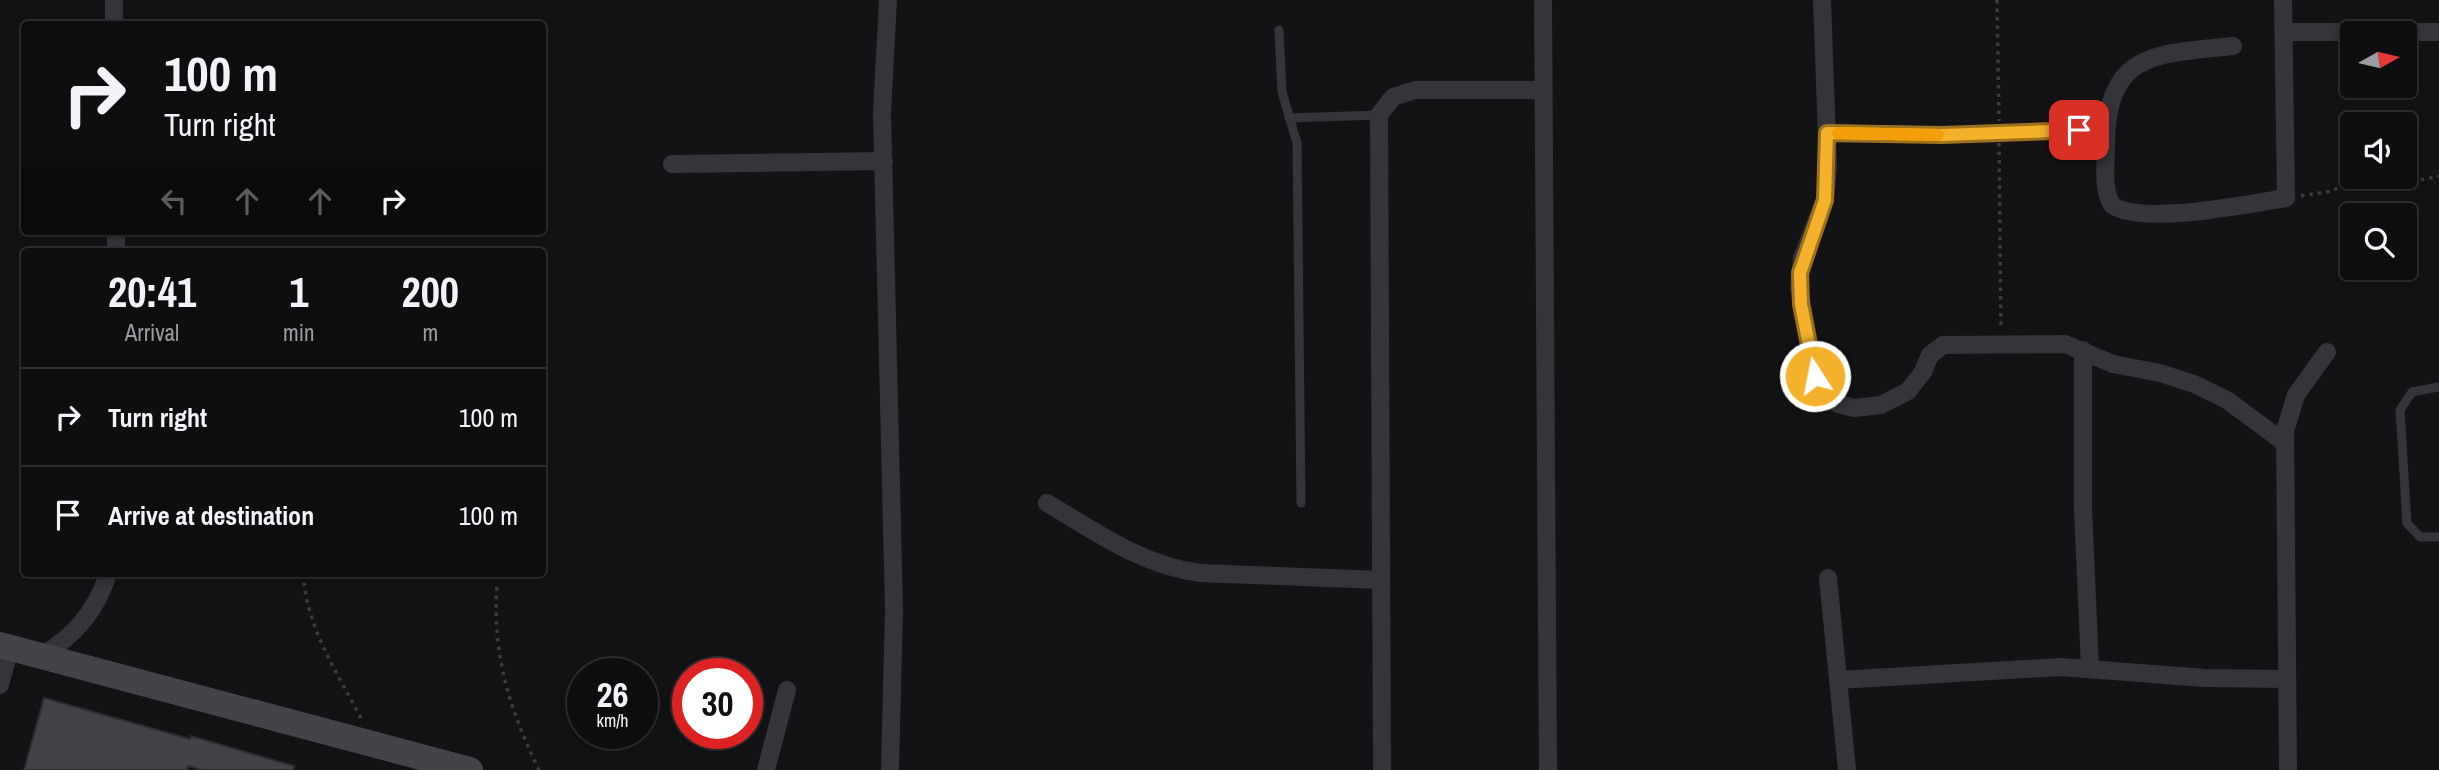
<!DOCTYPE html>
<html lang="en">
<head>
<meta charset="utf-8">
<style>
  body { margin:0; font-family:"Archivo Narrow",sans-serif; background:#171719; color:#f1f3f6; height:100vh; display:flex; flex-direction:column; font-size:26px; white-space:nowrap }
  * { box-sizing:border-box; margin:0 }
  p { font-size:23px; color:#9b9c9f }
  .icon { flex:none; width:38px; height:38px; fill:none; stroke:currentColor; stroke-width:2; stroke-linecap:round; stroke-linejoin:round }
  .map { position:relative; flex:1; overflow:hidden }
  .details { position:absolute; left:21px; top:248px; width:525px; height:329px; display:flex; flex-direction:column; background:#0e0e10; border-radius:7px; box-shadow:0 4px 10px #0003,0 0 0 2px #2e2e30 }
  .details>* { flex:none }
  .top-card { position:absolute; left:21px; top:21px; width:525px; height:214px; border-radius:7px; box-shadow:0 4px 10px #0003,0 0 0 2px #2e2e30; background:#0e0e10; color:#f1f3f6; overflow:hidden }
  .needle { width:46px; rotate:82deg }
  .fabs { position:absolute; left:2340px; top:21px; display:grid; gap:14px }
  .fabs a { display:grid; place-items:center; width:77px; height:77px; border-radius:7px; background:#0e0e10; box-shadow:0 4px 10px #0003,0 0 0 2px #2e2e30; font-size:35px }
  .speed { position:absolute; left:567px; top:658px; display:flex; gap:14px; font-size:35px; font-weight:700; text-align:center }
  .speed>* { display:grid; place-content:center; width:91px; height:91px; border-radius:50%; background:#0e0e10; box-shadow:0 4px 10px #0003,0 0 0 2px #2e2e30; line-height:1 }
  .speed small { font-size:18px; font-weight:400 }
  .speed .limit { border:10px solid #d22; background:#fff; color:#111 }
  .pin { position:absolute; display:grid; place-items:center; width:60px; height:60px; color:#fff; margin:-30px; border-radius:14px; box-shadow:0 4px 10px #0006 }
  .me { position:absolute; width:77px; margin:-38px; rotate:349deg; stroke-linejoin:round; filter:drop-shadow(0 0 5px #0008) }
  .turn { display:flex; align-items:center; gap:24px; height:147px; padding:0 28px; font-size:32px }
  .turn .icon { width:91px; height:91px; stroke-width:2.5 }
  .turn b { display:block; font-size:49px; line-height:60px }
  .lanes { display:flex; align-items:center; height:66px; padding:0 28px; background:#0003; justify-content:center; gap:35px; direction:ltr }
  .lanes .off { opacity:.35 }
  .eta { display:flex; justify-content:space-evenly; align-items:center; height:119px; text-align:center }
  .eta b { font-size:42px; font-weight:800; line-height:49px }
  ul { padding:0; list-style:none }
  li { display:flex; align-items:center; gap:21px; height:98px; padding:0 28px; border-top:2px solid #2e2e30 }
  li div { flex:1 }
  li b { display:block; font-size:26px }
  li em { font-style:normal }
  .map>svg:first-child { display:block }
  .building { fill:#424348; stroke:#2d2d31; stroke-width:2 }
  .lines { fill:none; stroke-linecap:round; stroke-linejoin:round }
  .path { stroke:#3a3c41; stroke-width:3.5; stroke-dasharray:3.5 5; stroke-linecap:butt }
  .lane { stroke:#34353a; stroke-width:9 }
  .street { stroke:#34353a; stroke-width:18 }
  .secondary { stroke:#42444a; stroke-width:26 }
  .route-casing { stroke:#9f731d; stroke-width:18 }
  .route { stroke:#f4b12c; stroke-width:12 }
  .slow { stroke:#f59e0b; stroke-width:12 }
</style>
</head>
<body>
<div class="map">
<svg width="2439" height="770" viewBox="0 0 2439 770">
  <rect width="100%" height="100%" fill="#131315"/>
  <path class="building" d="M 44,698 L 190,739 L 191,736 L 294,766 L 293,770 L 202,770 L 188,766 L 187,770 L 24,770 Z"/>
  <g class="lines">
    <path class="path" d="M 1997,0 L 1999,121
      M 1999,143 L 2001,328
      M 2404,177 L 2420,180 L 2439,176
      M 2301,196 L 2332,191 L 2357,177
      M 303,574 C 307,628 336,671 361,718
      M 497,587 C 492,655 510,710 539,770"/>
    <path class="lane" d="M 1279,30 L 1282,92 L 1297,143 L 1301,503
      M 1289,118 L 1379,115
      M 1827,133 L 1942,135 L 2106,128
      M 2439,387 L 2412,392 L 2400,410 L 2407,523 L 2420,537 L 2439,537"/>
    <path class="street" d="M 114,0 L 114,24
      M 888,0 L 882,112 L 894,609 L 890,770
      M 1543,0 L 1548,770
      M 1822,0 L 1828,167 L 1825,199 L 1802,258 L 1799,288 L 1815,376 L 1825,395 L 1838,404 L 1854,408 L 1881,405 L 1908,391 L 1923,372 L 1930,355 L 1943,345 L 2065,344 L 2113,364 L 2160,373 L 2194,384 L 2227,400 L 2285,443
      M 2284,32 L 2439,32
      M 2233,46 C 2156,54 2106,51 2106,146 C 2106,165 2102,188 2112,205 C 2142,226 2248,204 2286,198 L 2283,0
      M 672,164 L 884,161
      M 116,231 L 116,252
      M 2083,350 L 2083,509 L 2090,667
      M 1047,503 C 1096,532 1143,566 1200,573 L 1381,580
      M 1828,578 L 1847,770
      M 41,656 C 75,636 96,611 108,574
      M 1838,680 L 2061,667 L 2205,678 L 2287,679
      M 0,685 L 10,647
      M 766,770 L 787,690
      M 1382,770 L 1379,115 L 1393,97 L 1415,90 L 1543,90
      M 2288,770 L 2285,431 L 2296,395 L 2327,352"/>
    <path class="secondary" d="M 0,645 L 470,770"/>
  </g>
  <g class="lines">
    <g class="route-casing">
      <path id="route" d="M 1815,376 L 1801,304 L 1800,273 L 1825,200 L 1827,133 L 1942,135 L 2079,130"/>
    </g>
    <use href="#route" class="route"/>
    <path class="slow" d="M 1838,133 L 1938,135"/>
  </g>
</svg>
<div class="fabs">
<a><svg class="needle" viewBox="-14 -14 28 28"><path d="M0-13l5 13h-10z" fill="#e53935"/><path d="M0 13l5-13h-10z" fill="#9b9c9f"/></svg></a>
<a><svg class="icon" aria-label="sound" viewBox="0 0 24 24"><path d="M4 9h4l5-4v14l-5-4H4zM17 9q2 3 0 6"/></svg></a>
<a><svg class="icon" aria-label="search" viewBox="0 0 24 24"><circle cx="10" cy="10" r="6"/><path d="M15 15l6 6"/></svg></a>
</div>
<div class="speed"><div>26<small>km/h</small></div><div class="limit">30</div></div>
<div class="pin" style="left:2079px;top:130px;background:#d93025"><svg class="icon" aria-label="arrive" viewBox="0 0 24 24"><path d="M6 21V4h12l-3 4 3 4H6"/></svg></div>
<svg class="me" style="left:1815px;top:376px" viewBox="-20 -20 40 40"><circle r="17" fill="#f4b12c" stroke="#fff" stroke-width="3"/><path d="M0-11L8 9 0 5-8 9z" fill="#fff"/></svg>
<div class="top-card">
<div class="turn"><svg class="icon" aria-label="right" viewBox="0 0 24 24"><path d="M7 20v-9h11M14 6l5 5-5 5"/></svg><div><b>100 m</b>Turn right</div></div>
<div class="lanes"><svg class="icon off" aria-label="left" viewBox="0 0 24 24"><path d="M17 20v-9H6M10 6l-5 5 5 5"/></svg><svg class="icon off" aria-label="ahead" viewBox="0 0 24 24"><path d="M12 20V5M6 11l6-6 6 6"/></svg><svg class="icon off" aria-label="ahead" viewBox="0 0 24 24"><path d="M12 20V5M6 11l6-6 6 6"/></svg><svg class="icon" aria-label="right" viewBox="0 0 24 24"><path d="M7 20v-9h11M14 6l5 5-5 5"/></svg></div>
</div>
<section class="details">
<div class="eta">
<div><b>20:41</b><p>Arrival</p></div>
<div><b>1</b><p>min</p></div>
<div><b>200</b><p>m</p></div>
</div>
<ul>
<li><svg class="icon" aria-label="right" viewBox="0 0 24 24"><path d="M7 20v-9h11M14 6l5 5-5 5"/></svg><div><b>Turn right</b></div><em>100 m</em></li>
<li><svg class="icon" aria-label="arrive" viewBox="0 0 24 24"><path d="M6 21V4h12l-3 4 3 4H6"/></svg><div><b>Arrive at destination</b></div><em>100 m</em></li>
</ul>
</section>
</div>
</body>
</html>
